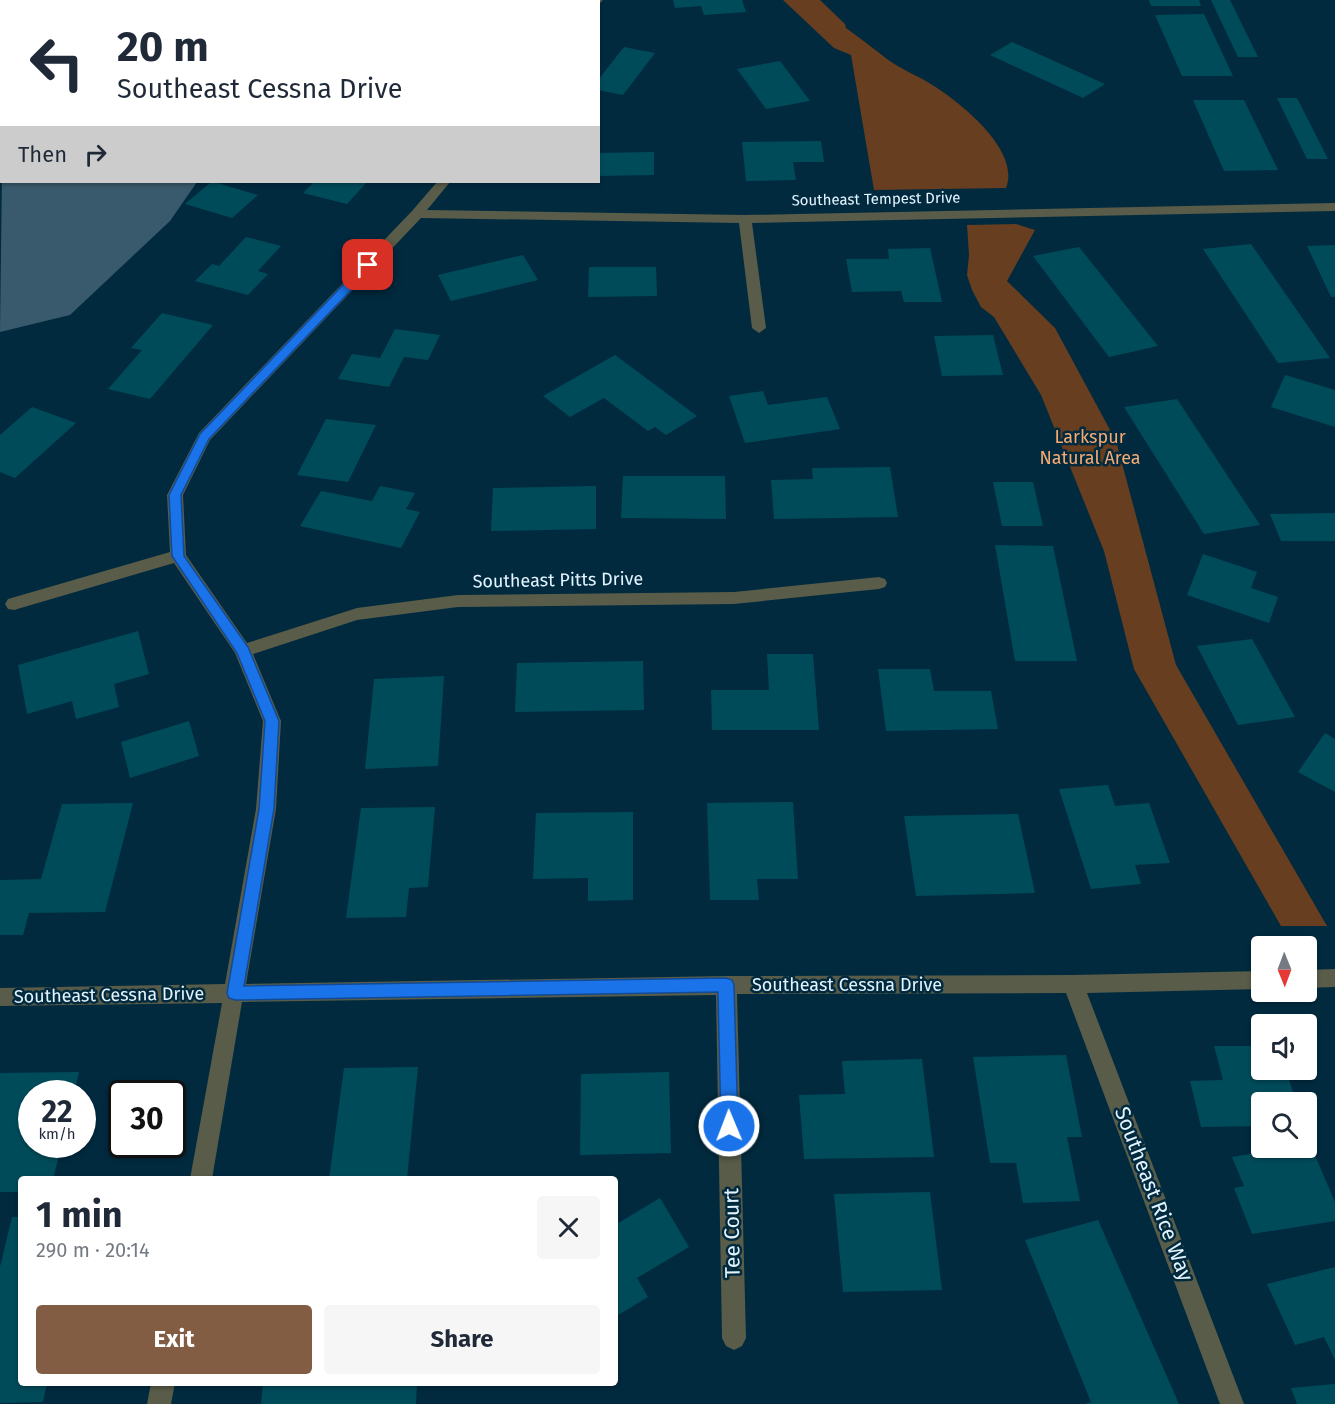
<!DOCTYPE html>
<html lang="en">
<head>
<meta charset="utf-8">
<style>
  body { margin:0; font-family:"Fira Sans",sans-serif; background:#f6f6f7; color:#1f2937; height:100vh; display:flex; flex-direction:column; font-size:22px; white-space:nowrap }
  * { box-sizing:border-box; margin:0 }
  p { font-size:20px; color:#747a83 }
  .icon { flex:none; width:33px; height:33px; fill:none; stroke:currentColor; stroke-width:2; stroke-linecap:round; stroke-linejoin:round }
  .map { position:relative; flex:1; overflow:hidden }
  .details { position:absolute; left:18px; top:1176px; width:600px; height:210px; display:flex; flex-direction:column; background:#fff; border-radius:6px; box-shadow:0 2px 4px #0004 }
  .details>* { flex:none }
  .guide { position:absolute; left:0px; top:0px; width:600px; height:183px; box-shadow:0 2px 4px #0004; background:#fff; color:#1f2937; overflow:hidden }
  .needle { width:39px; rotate:179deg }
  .controls { position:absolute; left:1251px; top:936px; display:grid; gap:12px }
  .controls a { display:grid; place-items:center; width:66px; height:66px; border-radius:6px; background:#fff; box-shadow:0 2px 4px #0004; font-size:30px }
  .speed { position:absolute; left:18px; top:1080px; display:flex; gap:12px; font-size:30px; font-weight:700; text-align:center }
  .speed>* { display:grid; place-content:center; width:78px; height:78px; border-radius:50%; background:#fff; box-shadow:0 2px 4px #0004; line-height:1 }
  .speed small { font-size:15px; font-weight:400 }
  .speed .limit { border:3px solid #111; border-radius:9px; background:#fff; color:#111 }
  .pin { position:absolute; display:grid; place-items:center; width:51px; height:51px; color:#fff; margin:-26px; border-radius:12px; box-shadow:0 3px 9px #0006 }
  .me { position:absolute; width:66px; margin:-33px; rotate:359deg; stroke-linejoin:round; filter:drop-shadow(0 0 4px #0008) }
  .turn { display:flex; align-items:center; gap:21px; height:126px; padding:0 18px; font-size:27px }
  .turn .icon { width:78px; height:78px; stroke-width:2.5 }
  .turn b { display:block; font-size:42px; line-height:51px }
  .then { display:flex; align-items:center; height:57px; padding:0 18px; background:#0003; gap:12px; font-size:22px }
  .round { display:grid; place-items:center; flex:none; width:63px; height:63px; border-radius:6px; background:#f6f6f7 }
  .summary { display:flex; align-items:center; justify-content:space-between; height:102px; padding:0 18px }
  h1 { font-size:36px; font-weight:700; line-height:45px }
  .cta { display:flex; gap:12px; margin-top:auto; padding:12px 18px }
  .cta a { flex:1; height:69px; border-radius:6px; background:#825d44; color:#fff; font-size:24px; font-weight:700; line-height:69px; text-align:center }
  .cta a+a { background:#f6f6f7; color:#1f2937 }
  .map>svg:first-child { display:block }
  .green { fill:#673e1f }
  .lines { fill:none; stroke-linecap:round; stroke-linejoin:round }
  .runway { fill:#385a6c; fill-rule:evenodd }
  .building { fill:#004b5a }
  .street { fill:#585c48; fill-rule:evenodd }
  .route { fill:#1a73e8; stroke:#114b97; stroke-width:1.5 }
  .labels { text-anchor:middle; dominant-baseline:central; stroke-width:5; stroke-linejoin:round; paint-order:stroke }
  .far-street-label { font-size:15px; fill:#e4f4fe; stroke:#012a3f }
  .park-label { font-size:18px; fill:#f6aa73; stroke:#012a3f }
  .street-label { font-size:18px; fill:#e4f4fe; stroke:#012a3f }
  .near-street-label { font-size:21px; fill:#e4f4fe; stroke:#012a3f }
</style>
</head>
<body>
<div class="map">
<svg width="1335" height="1404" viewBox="0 0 1335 1404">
  <rect width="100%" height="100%" fill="#012a3f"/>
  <path class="green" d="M 783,0 L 820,0 L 845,24 L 846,28 C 860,38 873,48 887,59 C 902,70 919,76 934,86 C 962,104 1021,151 1006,188 L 874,190 L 851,55 L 834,48 Z
    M 1016,224 L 1035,230 L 1007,281 L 1055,328 L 1116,441 L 1176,665 L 1327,926 L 1281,926 L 1134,669 L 1104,551 L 1041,395 L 994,317 L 981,307 L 972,290 L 967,275 L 969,255 L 967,225 Z"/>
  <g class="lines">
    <path class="runway" d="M 232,0 L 394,0 L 231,2 Z
      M 2,172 L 2,182 L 197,182 L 170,221 L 70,315 L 0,332 Z"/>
  </g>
  <path class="building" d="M 673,0 L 742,0 L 746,12 L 704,15 L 701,6 L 675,8 Z
    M 1149,0 L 1199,0 L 1201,6 L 1151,6 Z
    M 1211,0 L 1230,0 L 1258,57 L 1238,57 Z
    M 1204,14 L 1233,76 L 1182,76 L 1155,15 Z
    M 1012,42 L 1105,84 L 1083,98 L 990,55 Z
    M 624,47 L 655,53 L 623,95 L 598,90 L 598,80 Z
    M 780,61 L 810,101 L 766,109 L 737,69 Z
    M 1277,98 L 1297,98 L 1328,159 L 1307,159 Z
    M 1193,100 L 1244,100 L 1278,170 L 1224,171 Z
    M 821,141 L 824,162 L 793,162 L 796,180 L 746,181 L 742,142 Z
    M 654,152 L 654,175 L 598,176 L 598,153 Z
    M 211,182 L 214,182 L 258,195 L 232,218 L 185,204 Z
    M 314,182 L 367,182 L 347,204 L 303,193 Z
    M 246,237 L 281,246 L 258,271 L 268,274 L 248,295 L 195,281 L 212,264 L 219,266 Z
    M 1251,244 L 1330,358 L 1278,363 L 1203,249 Z
    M 1335,245 L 1335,297 L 1331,297 L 1307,246 Z
    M 1079,247 L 1158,346 L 1109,357 L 1033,256 Z
    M 930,248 L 942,302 L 904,302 L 901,291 L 852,292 L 846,259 L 889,259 L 888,249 Z
    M 523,255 L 538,280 L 451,301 L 438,275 Z
    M 589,267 L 656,267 L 657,296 L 588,297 Z
    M 162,313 L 213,325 L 150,399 L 108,389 L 142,350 L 131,348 Z
    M 395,329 L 440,335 L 428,360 L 404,357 L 389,387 L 338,379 L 352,354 L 380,358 Z
    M 993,335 L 1003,375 L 942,376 L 934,336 Z
    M 615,355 L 697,416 L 666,435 L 655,427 L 648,431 L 604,398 L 570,417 L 543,396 Z
    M 1285,375 L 1335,390 L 1335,427 L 1271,407 Z
    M 763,391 L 768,405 L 827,397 L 840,429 L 745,443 L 729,396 Z
    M 1177,399 L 1260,525 L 1204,534 L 1124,407 Z
    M 32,407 L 76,423 L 15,478 L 0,472 L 0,435 Z
    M 326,419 L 376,425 L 348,482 L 297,475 Z
    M 890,467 L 898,517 L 774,519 L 771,480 L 813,479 L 812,468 Z
    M 623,476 L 725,476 L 726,519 L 621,518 Z
    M 993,482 L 1033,482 L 1043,526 L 1002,526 Z
    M 380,486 L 415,493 L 406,509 L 420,512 L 401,548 L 300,526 L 321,491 L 372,501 Z
    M 596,486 L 596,529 L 491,531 L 493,488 Z
    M 1335,513 L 1335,541 L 1281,541 L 1270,514 Z
    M 995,545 L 1053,546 L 1077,661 L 1015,661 Z
    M 1203,554 L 1257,572 L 1251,588 L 1278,597 L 1269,623 L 1187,595 Z
    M 138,631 L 149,674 L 114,684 L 119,707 L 76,719 L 72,701 L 27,714 L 18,665 Z
    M 1252,639 L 1295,717 L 1238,725 L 1197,646 Z
    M 767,654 L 813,654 L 819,730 L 712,730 L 711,690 L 769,690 Z
    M 643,661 L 644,710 L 515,712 L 517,663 Z
    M 878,669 L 930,669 L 934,691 L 991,691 L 998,729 L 886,731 Z
    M 444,676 L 438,766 L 365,769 L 374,679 Z
    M 189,721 L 199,756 L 130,778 L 121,742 Z
    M 1325,733 L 1335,739 L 1335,792 L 1298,772 Z
    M 1108,785 L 1115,806 L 1149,803 L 1170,863 L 1135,865 L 1141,884 L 1091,889 L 1059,789 Z
    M 793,802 L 798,879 L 757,879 L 759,900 L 710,900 L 707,803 Z
    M 133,803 L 105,912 L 29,913 L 23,935 L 0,935 L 0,880 L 41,879 L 62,804 Z
    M 435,807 L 428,887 L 409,888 L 406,917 L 346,918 L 361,808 Z
    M 633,812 L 633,900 L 588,901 L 588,878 L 533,879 L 536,813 Z
    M 1018,814 L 1035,893 L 916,896 L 904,816 Z
    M 1214,1046 L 1262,1046 L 1262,1070 L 1286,1070 L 1296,1102 L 1262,1102 L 1262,1126 L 1201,1127 L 1190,1081 L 1223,1080 Z
    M 1066,1055 L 1082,1137 L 1067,1137 L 1080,1201 L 1023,1203 L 1016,1163 L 990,1163 L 973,1057 Z
    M 922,1059 L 934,1157 L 804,1159 L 799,1095 L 845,1094 L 842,1061 Z
    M 418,1067 L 407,1179 L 329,1179 L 344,1068 Z
    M 79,1072 L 74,1094 L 32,1094 L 32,1144 L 62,1144 L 53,1179 L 21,1179 L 21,1192 L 0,1192 L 0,1073 Z
    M 669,1072 L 671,1153 L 580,1155 L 581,1074 Z
    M 1306,1144 L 1310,1144 L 1335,1202 L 1335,1221 L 1252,1234 L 1234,1188 L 1244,1186 L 1232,1157 L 1287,1148 L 1306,1148 Z
    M 930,1192 L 942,1290 L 843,1292 L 834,1194 Z
    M 660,1198 L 689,1247 L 637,1278 L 648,1297 L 615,1317 L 615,1225 Z
    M 12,1217 L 21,1217 L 21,1383 L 47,1383 L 43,1402 L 0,1403 L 0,1267 Z
    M 1098,1220 L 1179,1404 L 1085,1404 L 1091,1402 L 1025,1240 Z
    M 1335,1267 L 1335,1360 L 1324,1337 L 1295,1345 L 1267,1284 Z
    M 263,1383 L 417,1383 L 416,1404 L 261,1404 Z
    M 1335,1384 L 1335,1404 L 1297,1404 L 1291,1388 Z"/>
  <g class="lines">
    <path class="street" d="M 591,0 L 603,0 L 598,5 L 598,2 Z
      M 437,182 L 450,182 L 427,210 L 745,215 L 1335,203 L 1335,211 L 752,223 L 766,328 L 759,333 L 752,328 L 739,223 L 421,218 L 210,440 L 183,495 L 186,555 L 247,643 L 357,608 L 458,595 L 734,592 L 879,577 L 885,579 L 887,583 L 885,587 L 879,589 L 734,604 L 458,607 L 357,620 L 253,654 L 281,721 L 276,809 L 246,984 L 726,976 L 1073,975 L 1262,971 L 1262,989 L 1087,993 L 1244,1404 L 1220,1404 L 1066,993 L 737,994 L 746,1338 L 742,1346 L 734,1350 L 726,1346 L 722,1338 L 716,995 L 242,1002 L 212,1179 L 190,1179 L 222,1003 L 0,1006 L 0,988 L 225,984 L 256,809 L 263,721 L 235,653 L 174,563 L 14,610 L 8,609 L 5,604 L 8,599 L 170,552 L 167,495 L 199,433 L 412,211 Z
      M 1335,969 L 1335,987 L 1306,988 L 1306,970 Z
      M 151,1383 L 175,1383 L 171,1404 L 147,1404 Z"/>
  </g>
  <path class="route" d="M 368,262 L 372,263 L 372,268 L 209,439 L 181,495 L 184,556 L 248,647 L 279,721 L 274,809 L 244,986 L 726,978 L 732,980 L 734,985 L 738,1126 L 735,1132 L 729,1134 L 723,1132 L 721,1126 L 718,992 L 235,1000 L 229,998 L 227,993 L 259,809 L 265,721 L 237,653 L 172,556 L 169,495 L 200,434 L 364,263 Z"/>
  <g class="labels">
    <g class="far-street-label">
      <text transform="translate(876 199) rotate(-1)">Southeast Tempest Drive</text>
    </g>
    <g class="park-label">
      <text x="1090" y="437">Larkspur<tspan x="1090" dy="21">Natural Area</tspan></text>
    </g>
    <g class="street-label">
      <text transform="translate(558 580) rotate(-1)">Southeast Pitts Drive</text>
      <text x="847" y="985">Southeast Cessna Drive</text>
      <text transform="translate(109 995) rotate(-1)">Southeast Cessna Drive</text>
    </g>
    <g class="near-street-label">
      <text transform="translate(1154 1194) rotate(69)">Southeast Rice Way</text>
      <text transform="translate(732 1233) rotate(-91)">Tee Court</text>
    </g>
  </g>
</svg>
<div class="controls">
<a><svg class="needle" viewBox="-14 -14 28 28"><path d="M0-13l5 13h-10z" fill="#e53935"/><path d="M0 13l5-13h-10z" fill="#747a83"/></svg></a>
<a><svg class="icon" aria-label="sound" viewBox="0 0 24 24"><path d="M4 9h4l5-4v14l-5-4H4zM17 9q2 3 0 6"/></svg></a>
<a><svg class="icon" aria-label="search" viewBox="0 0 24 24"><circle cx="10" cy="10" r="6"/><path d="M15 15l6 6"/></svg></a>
</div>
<div class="speed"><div>22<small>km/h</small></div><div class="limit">30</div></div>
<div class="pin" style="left:368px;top:265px;background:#d93025"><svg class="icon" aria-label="arrive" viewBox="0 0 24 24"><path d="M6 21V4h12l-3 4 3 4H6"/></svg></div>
<svg class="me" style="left:729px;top:1126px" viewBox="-20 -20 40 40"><circle r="17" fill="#1a73e8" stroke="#fff" stroke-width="3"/><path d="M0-11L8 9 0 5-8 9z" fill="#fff"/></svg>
<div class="guide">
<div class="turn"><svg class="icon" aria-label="left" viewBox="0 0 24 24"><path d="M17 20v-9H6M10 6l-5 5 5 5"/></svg><div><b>20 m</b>Southeast Cessna Drive</div></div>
<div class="then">Then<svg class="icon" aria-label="right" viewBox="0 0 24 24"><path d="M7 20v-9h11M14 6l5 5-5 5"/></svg></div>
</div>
<section class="details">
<div class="summary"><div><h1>1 min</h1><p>290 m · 20:14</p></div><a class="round"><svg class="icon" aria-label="close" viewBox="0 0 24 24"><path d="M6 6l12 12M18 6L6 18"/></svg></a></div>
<div class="cta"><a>Exit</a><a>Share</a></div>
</section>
</div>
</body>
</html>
